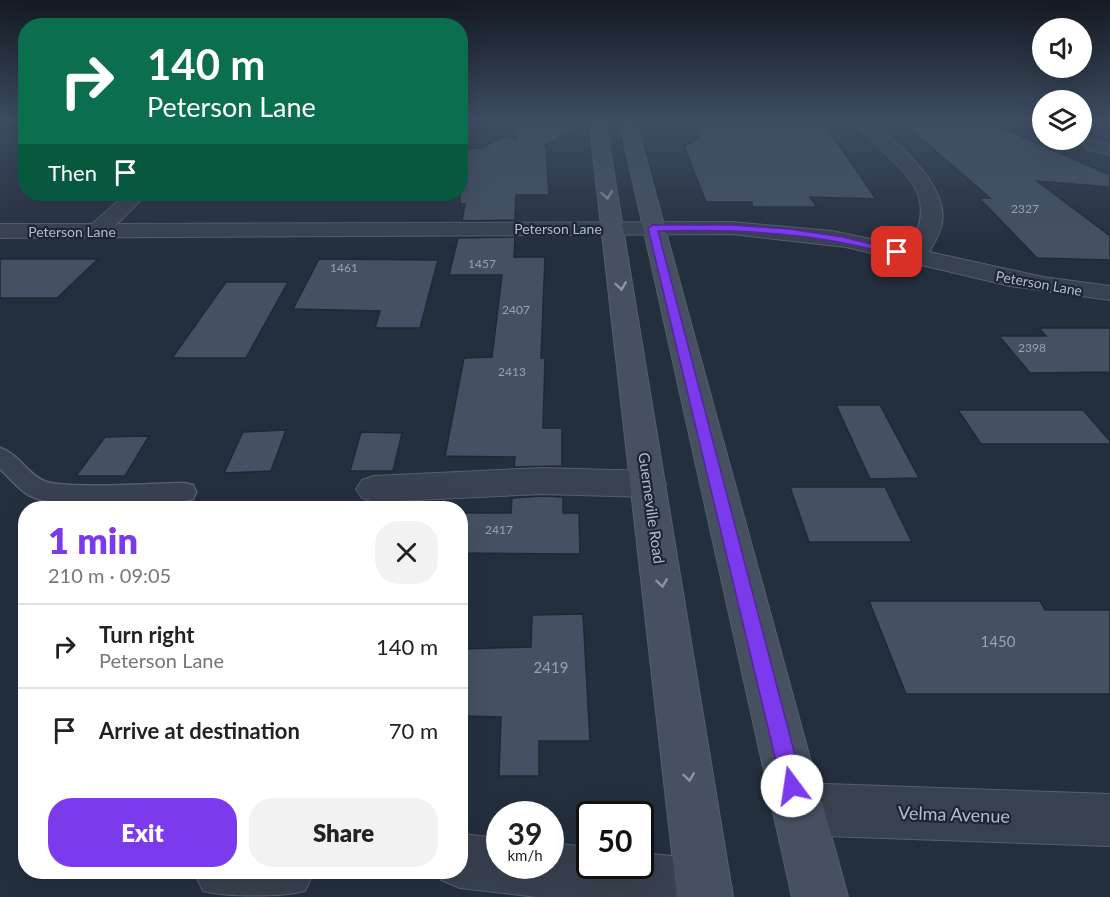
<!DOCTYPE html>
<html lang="en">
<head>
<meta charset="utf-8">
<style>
  body { margin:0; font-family:Lato,sans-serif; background:#f2f2f2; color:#222; height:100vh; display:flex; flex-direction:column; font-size:22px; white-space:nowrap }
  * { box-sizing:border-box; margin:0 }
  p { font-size:20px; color:#767676 }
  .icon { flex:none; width:33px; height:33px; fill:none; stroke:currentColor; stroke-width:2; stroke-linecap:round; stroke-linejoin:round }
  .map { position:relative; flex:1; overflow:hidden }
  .side { position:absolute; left:18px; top:501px; width:450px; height:378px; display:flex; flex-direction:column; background:#fff; border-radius:24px; box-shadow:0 6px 24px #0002 }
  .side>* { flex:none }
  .hud { position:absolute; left:18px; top:18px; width:450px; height:183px; border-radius:24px; box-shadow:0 6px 24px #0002; background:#0b6e4f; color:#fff; overflow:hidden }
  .controls { position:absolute; left:1032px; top:18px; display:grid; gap:12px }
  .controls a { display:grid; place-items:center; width:60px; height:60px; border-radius:50%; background:#fff; box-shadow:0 6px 24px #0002; font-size:30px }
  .speed { position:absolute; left:486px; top:801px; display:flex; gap:12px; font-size:30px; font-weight:700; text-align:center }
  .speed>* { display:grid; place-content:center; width:78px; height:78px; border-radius:50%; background:#fff; box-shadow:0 6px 24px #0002; line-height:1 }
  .speed small { font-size:15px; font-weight:400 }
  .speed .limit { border:3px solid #111; border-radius:9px; background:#fff; color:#111 }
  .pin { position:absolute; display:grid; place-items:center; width:51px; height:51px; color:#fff; margin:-26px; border-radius:12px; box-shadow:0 3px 9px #0006 }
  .me { position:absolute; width:66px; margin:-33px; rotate:346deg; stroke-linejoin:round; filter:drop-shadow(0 0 4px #0008) }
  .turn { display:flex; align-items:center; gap:21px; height:126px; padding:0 30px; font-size:27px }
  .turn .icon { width:78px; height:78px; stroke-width:2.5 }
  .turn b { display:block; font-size:42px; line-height:51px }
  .then { display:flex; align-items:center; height:57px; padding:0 30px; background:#0003; gap:12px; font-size:22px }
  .round { display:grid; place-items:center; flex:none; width:63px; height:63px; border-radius:24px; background:#f2f2f2 }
  .summary { display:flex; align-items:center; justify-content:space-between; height:102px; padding:0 30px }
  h1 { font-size:36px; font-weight:800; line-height:45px; color:#7c3aed }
  .action { display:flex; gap:12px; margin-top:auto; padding:12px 30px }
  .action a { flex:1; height:69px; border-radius:24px; background:#7c3aed; color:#fff; font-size:24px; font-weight:800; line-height:69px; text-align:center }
  .action a+a { background:#f2f2f2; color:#222 }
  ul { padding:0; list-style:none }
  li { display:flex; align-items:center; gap:18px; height:84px; padding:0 30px; border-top:2px solid #e0e0e0 }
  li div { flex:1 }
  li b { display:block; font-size:22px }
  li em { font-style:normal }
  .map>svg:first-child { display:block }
  .building { fill:#455162; stroke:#1f2835; stroke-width:1.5 }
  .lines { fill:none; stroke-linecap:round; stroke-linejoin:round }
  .lane-casing { stroke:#565f6c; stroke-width:3 }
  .street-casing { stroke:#565f6c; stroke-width:2 }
  .secondary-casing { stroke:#565f6c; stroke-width:2 }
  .lane { fill:#38414e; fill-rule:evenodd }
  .street { fill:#38414e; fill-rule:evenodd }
  .secondary { fill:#465061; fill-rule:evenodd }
  .oneway { stroke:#8e96a5 }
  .route { fill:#7c3aed; stroke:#51269a; stroke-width:1.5 }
  .labels { text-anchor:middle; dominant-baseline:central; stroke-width:4.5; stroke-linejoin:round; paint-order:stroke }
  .number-label { font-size:12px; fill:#98a1af }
  .far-street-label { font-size:14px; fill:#b4bcc9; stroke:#1d2633 }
  .street-label { font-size:15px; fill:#b4bcc9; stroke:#1d2633 }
  .near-number-label { font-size:15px; fill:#98a1af }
  .near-street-label { font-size:18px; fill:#b4bcc9; stroke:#1d2633 }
</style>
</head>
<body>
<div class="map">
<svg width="1110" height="897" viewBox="0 0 1110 897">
  <rect width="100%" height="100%" fill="#242f3e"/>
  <path class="building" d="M 508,119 L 587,119 L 587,123 L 544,146 L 546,147 L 549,195 L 516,195 L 515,220 L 462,221 L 465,204 L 460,204 L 460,157 L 464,156 L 461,149 L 481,148 L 506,136 L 517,139 Z
    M 695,119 L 821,119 L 876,199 L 810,197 L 817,207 L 752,207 L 752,202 L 706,202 L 684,146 L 700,139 Z
    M 899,119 L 981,119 L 1110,175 L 1110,187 L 1037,181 L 1110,236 L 1110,260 L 1037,258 L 979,198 L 990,198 Z
    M 515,237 L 514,257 L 545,257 L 541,358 L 545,358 L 543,428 L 562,428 L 562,466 L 514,467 L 515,457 L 445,456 L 464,358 L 492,357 L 502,275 L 449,275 L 458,238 Z
    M 0,259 L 98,259 L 57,298 L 0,298 Z
    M 319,259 L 438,260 L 420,328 L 375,328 L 380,311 L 293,309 Z
    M 226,282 L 288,282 L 246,358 L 172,358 Z
    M 1039,328 L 1110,328 L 1110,372 L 1030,373 L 999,336 L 1046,336 Z
    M 836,405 L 880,405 L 919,478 L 870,479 Z
    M 958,410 L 1083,410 L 1110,441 L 1110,444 L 981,444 Z
    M 286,430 L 271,471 L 224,473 L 243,432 Z
    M 361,432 L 402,433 L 393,471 L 350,471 Z
    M 149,436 L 125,476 L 76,476 L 105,437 Z
    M 790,487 L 885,487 L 912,542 L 809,542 Z
    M 542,496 L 563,497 L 563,513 L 579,513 L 580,554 L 460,553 L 460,513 L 511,513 L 512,498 Z
    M 869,601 L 1040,601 L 1045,610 L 1110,610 L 1110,694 L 906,694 Z
    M 583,614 L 590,741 L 539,741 L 539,776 L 499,776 L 501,717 L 460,716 L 460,649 L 531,647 L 532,615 Z"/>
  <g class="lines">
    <g class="lane-casing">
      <path id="lane" d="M 0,448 C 18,453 27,474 44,481 C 65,490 156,483 184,483 L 193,485 L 196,492 L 193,499 L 184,501 C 152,502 51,511 27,494 C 18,488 9,477 0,469 Z"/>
    </g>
    <g class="street-casing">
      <path id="street" d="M 852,119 L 870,119 C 895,142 949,184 942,223 C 941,233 934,243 929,252 L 1043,277 L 1110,286 L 1110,300 L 1010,286 L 846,247 L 732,234 L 0,238 L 0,224 L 92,224 L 126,194 L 147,194 L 117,224 L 732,222 L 832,231 L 909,247 C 947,185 885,162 852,119 Z
        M 1092,140 L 1110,145 L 1110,155 L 1086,149 L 1083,145 L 1086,141 Z
        M 542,468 L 649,471 L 661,475 L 666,484 L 661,493 L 649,497 L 542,494 L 374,502 L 362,498 L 356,489 L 362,480 L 374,476 Z
        M 798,783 L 1110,794 L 1110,846 L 798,835 L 780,827 L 772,809 L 780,791 Z
        M 460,834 L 500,838 L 500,866 L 550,866 L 550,843 L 590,847 L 590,866 L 640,866 L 640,853 L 704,859 L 724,867 L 732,887 L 728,897 L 537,897 L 460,888 L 441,880 L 437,872 L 460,872 Z
        M 194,872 L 314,872 L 305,891 C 282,897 226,897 203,891 Z"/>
    </g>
    <g class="secondary-casing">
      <path id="secondary" d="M 589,119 L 605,119 L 733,897 L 677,897 Z
        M 619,119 L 635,119 L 848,897 L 792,897 Z"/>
    </g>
    <use href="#lane" class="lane"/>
    <use href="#street" class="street"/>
    <use href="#secondary" class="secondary"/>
  </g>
  <defs><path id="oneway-chevron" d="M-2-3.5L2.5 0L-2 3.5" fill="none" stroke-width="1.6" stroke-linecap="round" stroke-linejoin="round" transform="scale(1.5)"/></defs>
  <g class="oneway">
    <use href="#oneway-chevron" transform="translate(607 195) rotate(82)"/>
    <use href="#oneway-chevron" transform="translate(621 286) rotate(82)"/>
    <use href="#oneway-chevron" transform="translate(662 583) rotate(82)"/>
    <use href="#oneway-chevron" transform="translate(689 777) rotate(82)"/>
  </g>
  <linearGradient id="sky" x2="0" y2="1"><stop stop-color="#141a22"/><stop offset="0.49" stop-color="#3f4d63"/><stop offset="1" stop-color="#3f4d63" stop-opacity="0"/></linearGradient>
  <rect width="1110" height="245" fill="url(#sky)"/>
  <path class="route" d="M 732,225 L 789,229 L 843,237 L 902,252 L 897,255 C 861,246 825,238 788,235 C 745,230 702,230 658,231 L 803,786 L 800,794 L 792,797 L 785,794 L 782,786 L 648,228 L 653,225 Z"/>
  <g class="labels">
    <g class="number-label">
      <text x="1025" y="208">2327</text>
      <text x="482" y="263">1457</text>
      <text x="344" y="267">1461</text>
      <text x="516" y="309">2407</text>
      <text x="1032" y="347">2398</text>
      <text x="512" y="371">2413</text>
      <text x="499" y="529">2417</text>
    </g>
    <g class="far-street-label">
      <text x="558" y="228">Peterson Lane</text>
      <text x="72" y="231">Peterson Lane</text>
      <text transform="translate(1039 283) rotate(10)">Peterson Lane</text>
    </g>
    <g class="street-label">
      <text transform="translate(652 508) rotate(82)">Guerneville Road</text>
    </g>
    <g class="near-number-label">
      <text x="998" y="641">1450</text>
      <text x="551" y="667">2419</text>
    </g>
    <g class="near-street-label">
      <text transform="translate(954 814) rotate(2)">Velma Avenue</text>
    </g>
  </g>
</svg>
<div class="controls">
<a><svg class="icon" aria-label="sound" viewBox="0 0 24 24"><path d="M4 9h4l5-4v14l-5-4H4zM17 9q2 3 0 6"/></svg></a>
<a><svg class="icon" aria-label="layers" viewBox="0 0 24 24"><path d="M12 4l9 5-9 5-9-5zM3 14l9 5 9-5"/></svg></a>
</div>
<div class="speed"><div>39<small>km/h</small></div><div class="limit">50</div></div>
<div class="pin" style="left:897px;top:252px;background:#d93025"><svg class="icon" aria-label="arrive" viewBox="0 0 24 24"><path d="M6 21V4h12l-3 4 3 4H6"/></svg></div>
<svg class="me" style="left:792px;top:786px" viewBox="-20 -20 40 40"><circle r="19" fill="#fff"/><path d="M0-13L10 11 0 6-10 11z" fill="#7c3aed"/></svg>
<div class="hud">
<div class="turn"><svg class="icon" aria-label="right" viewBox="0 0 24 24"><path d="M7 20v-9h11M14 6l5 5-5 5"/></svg><div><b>140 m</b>Peterson Lane</div></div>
<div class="then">Then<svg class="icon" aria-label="arrive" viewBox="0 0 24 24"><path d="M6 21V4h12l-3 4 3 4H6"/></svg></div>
</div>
<section class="side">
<div class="summary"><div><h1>1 min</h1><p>210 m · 09:05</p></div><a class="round"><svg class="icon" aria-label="close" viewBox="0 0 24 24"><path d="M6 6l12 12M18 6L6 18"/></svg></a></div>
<ul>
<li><svg class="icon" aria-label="right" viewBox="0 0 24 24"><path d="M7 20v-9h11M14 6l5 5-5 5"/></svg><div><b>Turn right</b><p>Peterson Lane</p></div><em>140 m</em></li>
<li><svg class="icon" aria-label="arrive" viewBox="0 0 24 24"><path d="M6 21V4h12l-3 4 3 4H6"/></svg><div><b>Arrive at destination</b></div><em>70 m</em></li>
</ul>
<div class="action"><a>Exit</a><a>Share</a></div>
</section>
</div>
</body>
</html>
